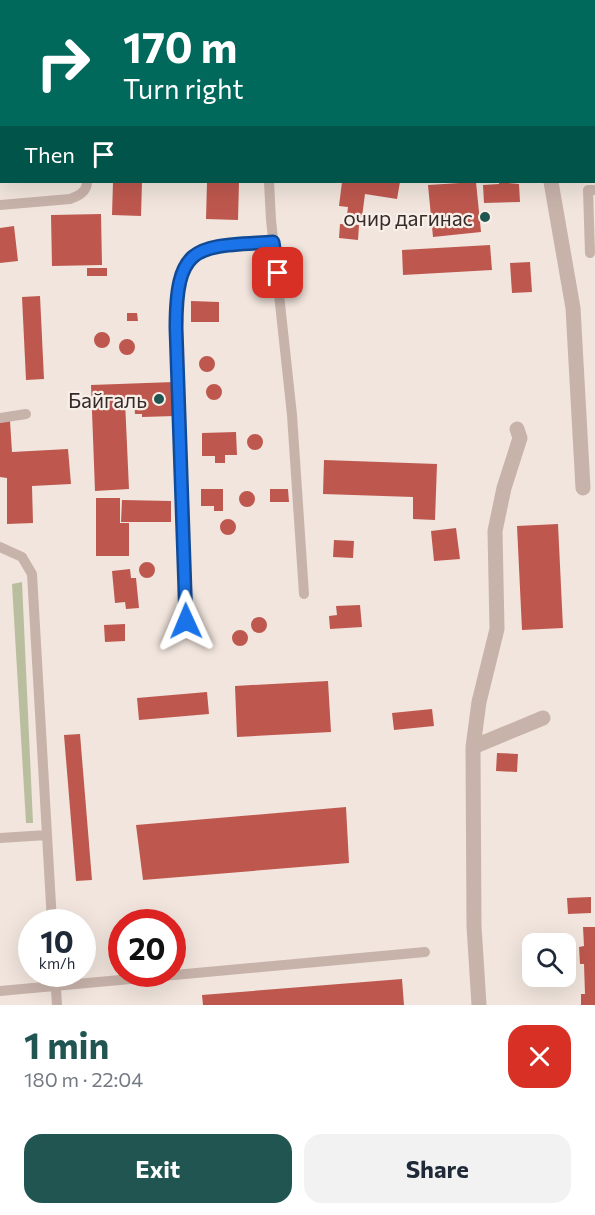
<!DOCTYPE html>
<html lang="en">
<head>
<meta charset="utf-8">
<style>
  body { margin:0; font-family:Commissioner,sans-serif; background:#f2f2f3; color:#1f2937; height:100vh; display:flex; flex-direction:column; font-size:22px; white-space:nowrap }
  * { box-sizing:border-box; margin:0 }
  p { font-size:20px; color:#747a83 }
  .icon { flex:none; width:33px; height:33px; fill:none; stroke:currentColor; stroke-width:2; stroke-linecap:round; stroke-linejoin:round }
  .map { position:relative; height:1005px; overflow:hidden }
  .panel { display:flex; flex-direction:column; background:#fff; flex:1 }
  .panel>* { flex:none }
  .hud { position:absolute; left:0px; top:0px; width:596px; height:183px; box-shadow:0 6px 24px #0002; background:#00695c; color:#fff; overflow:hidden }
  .fabs { position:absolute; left:522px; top:933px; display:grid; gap:12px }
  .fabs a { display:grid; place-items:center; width:54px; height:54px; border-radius:12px; background:#fff; box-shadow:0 6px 24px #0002; font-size:30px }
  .speed { position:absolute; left:18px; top:909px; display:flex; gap:12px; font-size:30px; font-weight:700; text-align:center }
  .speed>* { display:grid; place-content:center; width:78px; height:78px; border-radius:50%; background:#fff; box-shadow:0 6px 24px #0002; line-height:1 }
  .speed small { font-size:15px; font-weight:400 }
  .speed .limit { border:9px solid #d22; background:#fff; color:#111 }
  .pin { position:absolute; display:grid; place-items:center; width:51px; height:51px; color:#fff; margin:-26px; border-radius:12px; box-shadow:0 3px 9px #0006 }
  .me { position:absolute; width:66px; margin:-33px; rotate:359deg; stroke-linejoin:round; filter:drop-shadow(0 0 4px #0008) }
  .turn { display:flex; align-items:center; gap:21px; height:126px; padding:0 24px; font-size:27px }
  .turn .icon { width:78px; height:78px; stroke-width:2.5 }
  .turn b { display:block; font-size:42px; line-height:51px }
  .then { display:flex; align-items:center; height:57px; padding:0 24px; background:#0003; gap:12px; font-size:22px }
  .round { display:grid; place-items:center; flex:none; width:63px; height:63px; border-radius:18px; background:#f2f2f3 }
  .headline { display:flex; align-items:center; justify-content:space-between; height:102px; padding:0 24px }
  h1 { font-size:36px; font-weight:700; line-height:45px; color:#215551 }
  .button { display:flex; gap:12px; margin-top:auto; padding:12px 24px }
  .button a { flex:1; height:69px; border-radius:18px; background:#215551; color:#fff; font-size:24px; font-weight:700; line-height:69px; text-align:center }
  .button a+a { background:#f2f2f3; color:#1f2937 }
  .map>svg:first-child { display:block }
  .green { fill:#b9bf9e }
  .building { fill:#be584e }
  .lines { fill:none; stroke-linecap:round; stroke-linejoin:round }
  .service { stroke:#c8b3aa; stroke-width:10 }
  .minor { stroke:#c8b3aa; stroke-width:15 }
  .secondary { stroke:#9c827b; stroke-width:15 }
  .route-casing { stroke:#114b97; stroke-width:15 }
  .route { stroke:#1a73e8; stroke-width:10 }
  .poi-dot { fill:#215551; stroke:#f9efe9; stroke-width:2 }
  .labels { text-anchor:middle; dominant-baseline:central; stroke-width:4.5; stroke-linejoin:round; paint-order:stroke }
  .poi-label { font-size:21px; fill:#362b29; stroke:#f9efe9; text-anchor:end }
</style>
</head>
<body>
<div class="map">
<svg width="595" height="1005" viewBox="0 0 595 1005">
  <rect width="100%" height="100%" fill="#f1e5dd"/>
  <path class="green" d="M 22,582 L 33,823 L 26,823 L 12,584 Z"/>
  <path class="building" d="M 113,182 L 142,182 L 141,216 L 112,215 Z
    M 207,182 L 239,182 L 238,220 L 206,219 Z
    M 342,182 L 400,182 L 397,199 L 365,194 L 362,217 L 347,215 L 348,207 L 339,206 Z
    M 476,182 L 481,232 L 433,237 L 428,185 Z
    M 499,182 L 519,184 L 520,202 L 484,203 L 483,185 L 499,184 Z
    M 101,214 L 102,265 L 52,266 L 51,215 Z
    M 340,224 L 359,225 L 358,240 L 339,238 Z
    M 14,226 L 18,261 L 0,263 L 0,228 Z
    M 490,245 L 492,270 L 403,275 L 402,250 Z
    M 530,262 L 532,292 L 512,293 L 510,263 Z
    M 87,268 L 107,268 L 107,276 L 87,276 Z
    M 40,296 L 44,379 L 26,380 L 22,297 Z
    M 191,301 L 219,302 L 219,322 L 191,322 Z
    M 127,313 L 137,313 L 138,321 L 127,321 Z
    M94 340a8 8 0 1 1 16 0a8 8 0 1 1-16 0Z
    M119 347a8 8 0 1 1 16 0a8 8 0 1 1-16 0Z
    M199 364a8 8 0 1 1 16 0a8 8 0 1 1-16 0Z
    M 174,382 L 175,416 L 142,417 L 142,414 L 135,414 L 134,401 L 125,401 L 129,489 L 95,491 L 91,385 Z
    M206 392a8 8 0 1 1 16 0a8 8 0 1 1-16 0Z
    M 10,421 L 12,452 L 68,449 L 71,484 L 32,486 L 33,523 L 7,524 L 7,478 L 0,477 L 0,422 Z
    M 236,432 L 237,455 L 225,455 L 225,463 L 215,463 L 215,456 L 202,456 L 202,433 Z
    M247 442a8 8 0 1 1 16 0a8 8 0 1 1-16 0Z
    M 324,460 L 437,464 L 435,520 L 413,519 L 413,497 L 323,494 Z
    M 201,489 L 223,489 L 223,511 L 214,511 L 214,506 L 201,506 Z
    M 270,489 L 288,489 L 289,502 L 270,502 Z
    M239 499a8 8 0 1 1 16 0a8 8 0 1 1-16 0Z
    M 96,498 L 120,498 L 120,523 L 129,523 L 129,556 L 96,556 Z
    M 122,500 L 171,501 L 171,522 L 121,522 Z
    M220 527a8 8 0 1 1 16 0a8 8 0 1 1-16 0Z
    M 558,524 L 563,628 L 522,630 L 517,526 Z
    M 456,528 L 460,559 L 434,561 L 431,531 Z
    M 334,540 L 354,541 L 353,558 L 333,557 Z
    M139 570a8 8 0 1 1 16 0a8 8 0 1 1-16 0Z
    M 130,569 L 131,578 L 136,578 L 139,608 L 126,609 L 125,602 L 115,603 L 112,571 Z
    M 360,605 L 362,627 L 330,629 L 329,616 L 337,615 L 336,606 Z
    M251 625a8 8 0 1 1 16 0a8 8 0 1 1-16 0Z
    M 125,624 L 125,641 L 105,642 L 104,625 Z
    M232 638a8 8 0 1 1 16 0a8 8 0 1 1-16 0Z
    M 328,681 L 331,732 L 237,737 L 235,686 Z
    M 207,692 L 209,714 L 139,720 L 137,698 Z
    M 432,709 L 434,726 L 394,730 L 392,713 Z
    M 80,734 L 92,880 L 76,881 L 64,735 Z
    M 497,753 L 518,754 L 517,772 L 496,771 Z
    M 346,807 L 349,863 L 143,880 L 136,825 Z
    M 591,897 L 591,913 L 568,914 L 567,898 Z
    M 583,927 L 595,927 L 595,1005 L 581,1005 L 581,994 L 585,994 L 584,964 L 580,964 L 579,947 L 584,946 Z
    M 402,979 L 404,1005 L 203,1005 L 202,995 Z"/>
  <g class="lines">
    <path class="service" d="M 269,182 L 271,220 L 292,415 L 304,594
      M 0,205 L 70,199 C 78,196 87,192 87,182
      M 590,253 L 588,190 L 595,190
      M 0,418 L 26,414
      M 0,547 L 22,557 L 32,574 L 52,922
      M 186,621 L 176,328 C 176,241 198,246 273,242
      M 0,838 L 47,835
      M 55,974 L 57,1005
      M 0,991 L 425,952"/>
    <path class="minor" d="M 334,0 L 334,2
      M 551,182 L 573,308 L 583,488
      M 473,747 L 479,702 L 497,629 L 495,531 L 504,488 L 520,438 L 517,429
      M 479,1005 L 474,926 L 473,747 L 543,718"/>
    <path class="secondary" d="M 0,44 L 2,44
      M 594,121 L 595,122"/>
  </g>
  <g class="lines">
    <g class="route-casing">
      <path id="route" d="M 186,621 L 176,328 C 176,241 198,247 273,242 L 278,273"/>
    </g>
    <use href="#route" class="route"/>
  </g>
  <g class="poi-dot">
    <circle cx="485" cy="217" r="6"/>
    <circle cx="159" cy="399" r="6"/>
  </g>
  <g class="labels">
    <g class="poi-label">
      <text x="473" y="217">очир дагинас</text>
      <text x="147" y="399">Байгаль</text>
    </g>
  </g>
</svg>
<div class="fabs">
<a><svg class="icon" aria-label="search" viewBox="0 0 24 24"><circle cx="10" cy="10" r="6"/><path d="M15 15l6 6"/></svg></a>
</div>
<div class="speed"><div>10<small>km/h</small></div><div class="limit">20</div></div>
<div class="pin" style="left:278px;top:273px;background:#d93025"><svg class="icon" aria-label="arrive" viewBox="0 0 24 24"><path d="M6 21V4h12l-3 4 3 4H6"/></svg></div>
<svg class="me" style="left:186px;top:621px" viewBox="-20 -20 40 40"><path d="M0-17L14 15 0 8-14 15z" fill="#1a73e8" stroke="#fff" stroke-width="4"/></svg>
<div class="hud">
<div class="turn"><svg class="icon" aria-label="right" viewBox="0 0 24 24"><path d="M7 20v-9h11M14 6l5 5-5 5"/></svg><div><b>170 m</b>Turn right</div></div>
<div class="then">Then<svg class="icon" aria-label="arrive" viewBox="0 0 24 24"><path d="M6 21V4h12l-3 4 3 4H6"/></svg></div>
</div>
</div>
<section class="panel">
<div class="headline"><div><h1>1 min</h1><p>180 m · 22:04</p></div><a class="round" style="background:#d93025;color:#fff"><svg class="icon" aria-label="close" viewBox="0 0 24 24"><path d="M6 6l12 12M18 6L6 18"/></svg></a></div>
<div class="button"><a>Exit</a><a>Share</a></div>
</section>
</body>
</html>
